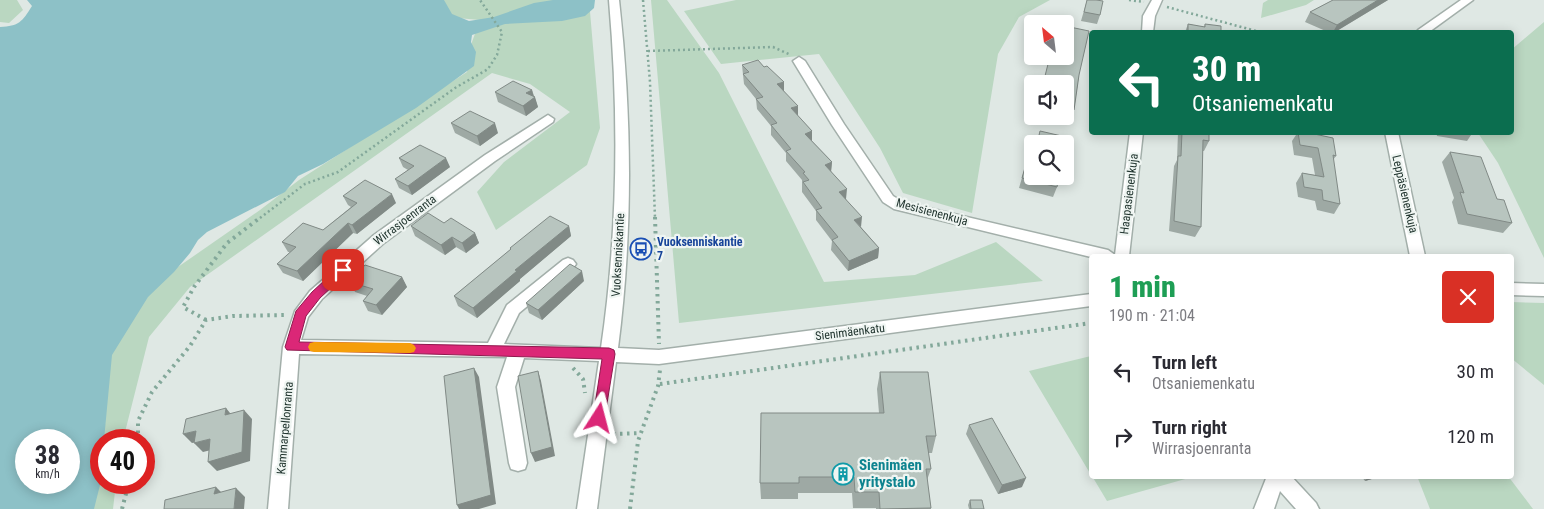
<!DOCTYPE html>
<html lang="en">
<head>
<meta charset="utf-8">
<style>
  body { margin:0; font-family:"Roboto Condensed",sans-serif; background:#f7f7f7; color:#2b2b33; height:100vh; display:flex; flex-direction:column; font-size:19px; white-space:nowrap }
  * { box-sizing:border-box; margin:0 }
  p { font-size:16px; color:#7c7c81 }
  .icon { flex:none; width:28px; height:28px; fill:none; stroke:currentColor; stroke-width:2; stroke-linecap:round; stroke-linejoin:round }
  .map { position:relative; flex:1; overflow:hidden }
  .drawer { position:absolute; left:1089px; top:254px; width:425px; height:225px; display:flex; flex-direction:column; background:#fff; border-radius:5px; box-shadow:0 2px 12px #0003 }
  .drawer>* { flex:none }
  .guide { position:absolute; left:1089px; top:30px; width:425px; height:105px; border-radius:5px; box-shadow:0 2px 12px #0003; background:#0b6e4f; color:#fff; overflow:hidden }
  .needle { width:32px; rotate:332deg }
  .tools { position:absolute; left:1024px; top:15px; display:grid; gap:10px }
  .tools a { display:grid; place-items:center; width:50px; height:50px; border-radius:5px; background:#fff; box-shadow:0 2px 12px #0003; font-size:25px }
  .speed { position:absolute; left:15px; top:429px; display:flex; gap:10px; font-size:25px; font-weight:700; text-align:center }
  .speed>* { display:grid; place-content:center; width:65px; height:65px; border-radius:50%; background:#fff; box-shadow:0 2px 12px #0003; line-height:1 }
  .speed small { font-size:12px; font-weight:400 }
  .speed .limit { border:8px solid #d22; background:#fff; color:#111 }
  .pin { position:absolute; display:grid; place-items:center; width:42px; height:42px; color:#fff; margin:-21px; border-radius:10px; box-shadow:0 2px 8px #0006 }
  .me { position:absolute; width:55px; margin:-28px; rotate:9deg; stroke-linejoin:round; filter:drop-shadow(0 0 4px #0008) }
  .turn { display:flex; align-items:center; gap:18px; height:105px; padding:0 20px; font-size:22px }
  .turn .icon { width:65px; height:65px; stroke-width:2.5 }
  .turn b { display:block; font-size:35px; line-height:42px }
  .round { display:grid; place-items:center; flex:none; width:52px; height:52px; border-radius:5px; background:#f7f7f7 }
  .summary { display:flex; align-items:center; justify-content:space-between; height:85px; padding:0 20px }
  h1 { font-size:30px; font-weight:800; line-height:38px; color:#1e9e55 }
  ul { padding:0; list-style:none }
  li { display:flex; align-items:center; gap:15px; height:65px; padding:0 20px }
  li div { flex:1 }
  li b { display:block; font-size:19px }
  li em { font-style:normal }
  .map>svg:first-child { display:block }
  .green { fill:#bad7c1 }
  .water { fill:#8dc1c7; fill-rule:evenodd }
  .lines { fill:none; stroke-linecap:round; stroke-linejoin:round }
  .minor-casing { stroke:#a3afaa; stroke-width:3 }
  .path-far1 { stroke:#83a89a; stroke-width:2.5; stroke-dasharray:2 3; stroke-linecap:butt }
  .path { stroke:#83a89a; stroke-width:4; stroke-dasharray:2.5 4.5; stroke-linecap:butt }
  .minor { fill:#fff; fill-rule:evenodd }
  .wall { fill:#9ea9a4 }
  .shaded-wall { fill:#818a86 }
  .building { fill:#b8c5bf; stroke:#818a86 }
  .route { fill:#db2777; stroke:#8e194d }
  .slow { fill:#f59e0b }
  .labels { text-anchor:middle; dominant-baseline:central; stroke-width:4.5; stroke-linejoin:round; paint-order:stroke }
  .street-label { font-size:12px; fill:#223630; stroke:#eff5f2 }
  .transit-label { font-size:12px; font-weight:bold; fill:#164399; stroke:#eff5f2; text-anchor:start }
  .near-culture-label { font-size:15px; font-weight:bold; fill:#0d838f; stroke:#eff5f2; text-anchor:start }
</style>
</head>
<body>
<div class="map">
<svg width="1544" height="509" viewBox="0 0 1544 509">
  <rect width="100%" height="100%" fill="#dfe8e4"/>
  <path class="green" d="M 0,0 L 17,0 L 23,10 L 9,23 L 0,22 Z
    M 444,0 L 589,0 L 600,128 L 587,165 L 496,230 L 477,192 L 504,162 L 570,112 L 530,84 L 492,73 L 190,287 L 149,337 L 123,440 L 101,440 L 101,482 L 116,483 L 113,509 L 63,509 L 82,425 L 121,329 L 152,285 L 260,210 L 299,180 L 467,72 L 472,42 L 480,20 L 446,17 Z
    M 651,0 L 667,0 L 719,73 L 824,282 L 915,275 L 996,242 L 1043,281 L 679,323 Z
    M 736,0 L 1050,0 L 1019,17 L 998,54 L 972,213 L 903,193 L 880,148 L 819,54 L 721,64 L 684,11 Z
    M 1268,0 L 1314,0 L 1306,5 L 1261,18 L 1263,3 Z
    M 1544,22 L 1544,258 L 1498,163 L 1478,133 L 1511,132 L 1511,50 Z
    M 1511,302 L 1544,303 L 1544,385 L 1511,358 Z
    M 1091,356 L 1091,475 L 1029,371 Z
    M 1092,476 L 1196,476 L 1107,501 Z
    M 1417,476 L 1508,476 L 1533,509 L 1430,509 Z"/>
  <path class="water" d="M 27,0 L 444,0 L 452,14 L 469,21 L 494,17 L 534,3 L 553,0 L 595,0 L 594,8 L 585,16 L 562,21 L 505,24 L 472,35 L 471,42 L 476,52 L 474,66 L 416,108 L 323,164 L 298,176 L 285,192 L 207,232 L 198,240 L 190,253 L 174,272 L 148,297 L 112,355 L 104,440 L 101,440 L 101,481 L 94,509 L 0,509 L 0,27 C 19,26 22,22 32,6 ZM 26,440 L 69,440 L 69,482 L 26,482 Z"/>
  <g class="lines">
    <g class="minor-casing">
      <path id="minor" d="M 609,0 L 619,0 C 632,116 633,233 618,348 L 659,350 L 1091,294 L 1091,306 L 659,364 L 616,362 L 597,509 L 577,509 L 599,361 L 524,358 L 515,387 L 527,463 L 525,469 L 518,471 L 511,469 L 509,463 L 497,387 L 507,357 L 299,354 L 288,509 L 268,509 L 283,347 L 295,311 L 310,291 L 374,235 L 485,155 L 548,115 L 554,119 L 553,122 L 495,161 L 384,243 L 322,299 L 308,317 L 301,340 L 488,343 L 507,305 L 563,260 L 568,258 L 573,260 L 576,264 L 573,268 L 519,313 L 504,344 L 601,348 C 618,233 619,116 609,0 Z
        M 1152,0 L 1162,0 L 1155,16 L 1153,32 L 1142,32 L 1143,16 Z
        M 1461,0 L 1473,0 L 1429,32 L 1417,32 L 1418,30 Z
        M 799,57 L 805,61 L 844,124 L 893,196 L 903,202 L 1108,250 L 1115,255 L 1130,132 L 1143,132 L 1129,256 L 1091,257 L 894,209 L 883,202 L 832,125 L 793,61 Z
        M 1385,132 L 1398,132 L 1425,256 L 1410,256 Z
        M 1511,283 L 1544,284 L 1544,296 L 1511,295 Z
        M 1267,476 L 1291,476 L 1316,503 L 1319,509 L 1296,509 L 1280,491 L 1274,509 L 1254,509 Z"/>
    </g>
    <path class="path-far1" d="M 643,0 L 650,82 L 655,218
      M 1129,0 L 1144,2
      M 1167,7 L 1260,32
      M 648,51 L 773,47 L 791,55
      M 260,218 L 305,184 L 338,172 L 455,88 L 488,69 L 497,55 L 502,32 L 480,0"/>
    <path class="path" d="M 655,217 L 659,344
      M 206,320 L 183,307 L 194,287 L 227,243 L 261,217
      M 573,368 L 583,379 L 585,393
      M 660,384 L 1091,323
      M 613,434 L 640,433
      M 138,440 L 138,421 L 152,392 L 190,346 L 206,320 L 233,316 L 287,315
      M 122,509 L 129,482
      M 630,509 L 638,441 L 658,386 L 660,370"/>
    <use href="#minor" class="minor"/>
  </g>
  <path class="wall" d="M 1087,0 L 1100,15 L 1097,24 L 1081,21 Z
    M 1333,0 L 1388,0 L 1335,32 L 1328,32 L 1305,22 L 1310,12 Z
    M 1188,24 L 1204,27 L 1205,24 L 1221,32 L 1185,32 Z
    M 742,65 L 764,67 L 784,82 L 784,91 L 798,116 L 812,131 L 812,141 L 832,162 L 831,171 L 861,227 L 879,248 L 878,258 L 848,271 L 831,250 L 832,241 L 816,220 L 816,211 L 802,192 L 802,180 L 786,161 L 786,153 L 771,135 L 771,126 L 757,109 L 756,99 L 744,84 Z
    M 1079,75 L 1074,110 L 1071,119 L 1054,116 L 1065,116 L 1065,84 Z
    M 532,90 L 538,107 L 526,116 L 498,102 L 495,92 Z
    M 451,123 L 498,133 L 480,146 L 455,133 Z
    M 1178,132 L 1209,132 L 1209,141 L 1204,151 L 1203,151 L 1201,227 L 1195,237 L 1169,231 L 1174,166 L 1177,160 Z
    M 1298,132 L 1305,132 L 1336,156 L 1333,160 L 1340,204 L 1334,214 L 1317,210 L 1315,201 L 1298,197 L 1296,183 L 1302,173 L 1315,175 L 1312,158 L 1294,155 L 1292,141 Z
    M 1436,132 L 1473,132 L 1467,141 L 1437,136 Z
    M 1450,152 L 1497,199 L 1512,223 L 1503,233 L 1458,224 L 1452,202 L 1454,198 L 1442,162 Z
    M 399,158 L 450,167 L 412,195 L 399,188 L 395,179 L 408,170 L 403,167 Z
    M 1026,164 L 1031,165 L 1057,187 L 1053,197 L 1019,188 Z
    M 343,196 L 396,203 L 357,234 L 353,233 L 303,281 L 283,273 L 277,264 L 290,252 L 288,252 L 282,242 L 323,230 L 351,207 L 348,205 Z
    M 444,223 L 475,233 L 479,243 L 466,253 L 456,247 L 445,255 L 415,236 L 411,226 Z
    M 569,226 L 571,236 L 520,279 L 520,281 L 477,318 L 458,306 L 454,296 L 510,250 L 510,248 Z
    M 402,277 L 407,287 L 382,315 L 368,311 L 363,301 L 367,296 L 355,292 L 350,282 Z
    M 584,281 L 542,320 L 529,313 L 526,303 Z
    M 880,372 L 936,436 L 932,453 L 928,453 L 931,469 L 927,480 L 931,509 L 876,509 L 876,508 L 853,508 L 852,493 L 798,493 L 798,499 L 761,499 L 760,483 L 879,413 L 877,389 Z
    M 969,425 L 1022,487 L 998,494 L 966,434 Z
    M 1361,476 L 1382,476 L 1365,481 Z
    M 970,500 L 984,509 L 969,509 L 968,505 Z"/>
  <path class="shaded-wall" d="M 1378,0 L 1388,0 L 1335,32 L 1333,32 L 1337,25 Z
    M 784,82 L 784,92 L 777,84 Z
    M 532,90 L 534,98 L 535,97 L 538,107 L 526,116 L 523,106 L 526,93 Z
    M 798,106 L 798,116 L 791,108 Z
    M 495,123 L 498,133 L 480,146 L 477,136 Z
    M 812,131 L 812,141 L 805,134 Z
    M 446,158 L 450,167 L 412,195 L 408,186 Z
    M 832,162 L 831,172 L 825,165 Z
    M 847,189 L 846,199 L 838,202 L 839,192 Z
    M 392,194 L 396,203 L 357,234 L 352,225 Z
    M 862,217 L 861,227 L 854,220 Z
    M 348,223 L 353,233 L 303,281 L 297,271 Z
    M 569,226 L 571,236 L 520,279 L 520,281 L 477,318 L 473,308 L 515,270 Z
    M 475,233 L 479,243 L 466,253 L 462,243 Z
    M 452,237 L 456,247 L 445,255 L 441,245 Z
    M 879,248 L 878,258 L 848,271 L 849,261 Z
    M 582,271 L 584,281 L 542,320 L 538,310 Z
    M 402,277 L 407,287 L 382,315 L 376,305 Z
    M 474,368 L 479,377 L 496,504 L 479,509 L 459,509 L 457,505 Z
    M 538,371 L 541,381 L 555,456 L 535,462 L 531,453 Z
    M 226,408 L 234,418 L 225,415 Z
    M 244,410 L 252,419 L 250,461 L 217,471 L 208,462 Z
    M 196,431 L 205,440 L 192,443 L 183,434 Z
    M 210,439 L 219,448 L 203,452 L 194,443 Z
    M 1369,476 L 1382,476 L 1365,481 Z
    M 1026,478 L 1022,487 L 998,494 L 1002,485 Z
    M 216,487 L 224,495 L 214,494 Z
    M 236,488 L 245,497 L 244,509 L 234,509 Z"/>
  <path class="building" d="M 1087,0 L 1096,0 L 1103,1 L 1100,15 L 1084,12 Z
    M 1333,0 L 1378,0 L 1337,25 L 1310,12 Z
    M 1188,24 L 1205,27 L 1205,24 L 1221,26 L 1221,32 L 1188,32 Z
    M 1065,26 L 1089,31 L 1079,75 L 1074,110 L 1065,109 L 1065,84 L 1043,84 L 1050,56 L 1065,56 Z
    M 758,60 L 764,67 L 767,66 L 784,82 L 777,84 L 798,106 L 791,108 L 812,131 L 805,134 L 832,162 L 825,165 L 847,189 L 839,192 L 862,217 L 854,220 L 879,248 L 849,261 L 832,240 L 838,237 L 816,210 L 822,208 L 803,182 L 809,180 L 803,173 L 805,172 L 786,151 L 791,149 L 771,125 L 777,123 L 756,99 L 763,97 L 743,74 L 749,72 L 742,65 Z
    M 513,81 L 532,90 L 526,93 L 535,97 L 523,106 L 495,92 Z
    M 470,111 L 495,123 L 477,136 L 451,123 Z
    M 1040,131 L 1066,137 L 1064,144 L 1037,144 Z
    M 1182,132 L 1209,132 L 1209,141 L 1203,140 L 1201,227 L 1174,221 L 1178,156 L 1181,156 Z
    M 1298,132 L 1305,132 L 1333,138 L 1336,156 L 1333,155 L 1340,204 L 1323,200 L 1322,190 L 1304,187 L 1302,173 L 1324,177 L 1318,148 L 1300,145 Z
    M 420,145 L 446,158 L 408,186 L 395,179 L 414,166 L 399,158 Z
    M 1450,152 L 1481,157 L 1497,199 L 1504,200 L 1512,223 L 1467,214 L 1460,192 L 1464,193 Z
    M 1032,160 L 1032,176 L 1059,176 L 1057,187 L 1022,178 L 1026,164 L 1031,165 Z
    M 365,180 L 392,194 L 352,225 L 348,223 L 297,271 L 277,264 L 296,247 L 282,242 L 303,223 L 323,230 L 357,203 L 343,196 Z
    M 428,213 L 444,223 L 451,218 L 475,233 L 462,243 L 452,237 L 441,245 L 411,226 Z
    M 550,216 L 569,226 L 515,270 L 517,271 L 473,308 L 454,296 L 511,249 L 510,248 Z
    M 570,264 L 582,271 L 538,310 L 526,303 Z
    M 365,265 L 402,277 L 376,305 L 363,301 L 373,289 L 350,282 Z
    M 474,368 L 491,495 L 457,505 L 444,376 Z
    M 538,371 L 552,447 L 531,453 L 518,376 Z
    M 880,372 L 928,372 L 936,436 L 926,436 L 931,469 L 926,469 L 931,508 L 880,509 L 879,492 L 855,492 L 854,477 L 799,477 L 799,483 L 760,483 L 761,413 L 884,413 Z
    M 226,408 L 225,415 L 244,410 L 242,452 L 208,462 L 210,439 L 194,443 L 196,431 L 183,434 L 186,419 Z
    M 992,418 L 1026,478 L 1002,485 L 969,425 Z
    M 216,487 L 214,494 L 236,488 L 234,509 L 164,509 L 165,500 Z
    M 970,500 L 982,500 L 984,509 L 971,509 Z"/>
  <path class="route" d="M 343,265 L 349,270 L 347,273 L 320,298 L 306,316 L 299,342 L 609,348 L 614,350 L 615,354 L 604,422 L 599,424 L 595,422 L 593,418 L 602,359 L 287,350 L 285,347 L 296,311 L 312,292 L 339,267 Z"/>
  <path class="slow" d="M 314,342 L 410,343 L 414,345 L 416,348 L 414,352 L 410,353 L 314,352 L 310,351 L 308,347 L 310,343 Z"/>
  <defs>
    <g id="bus-ring" transform="scale(1.125)"><circle r="9.5" fill="#eff5f2" stroke="#1a4fb4" stroke-width="1.5"/><path d="M-5-6H5V4H4V6H2V4H-2V6H-4V4H-5ZM-3.5-4V0h7V-4ZM-3.5 1.2v1.5H-2V1.2ZM2 1.2v1.5H3.5V1.2Z" fill="#1a4fb4"/></g>
    <g id="building-ring" transform="scale(1.125)"><circle r="9.5" fill="#eff5f2" stroke="#0f9aa8" stroke-width="1.5"/><path d="M-4-6H4V6H1V3H-1V6H-4ZM-2.5-4.3h1.7v1.8h-1.7ZM.8-4.3h1.7v1.8H.8ZM-2.5-1h1.7V.8h-1.7ZM.8-1h1.7V.8H.8Z" fill="#0f9aa8"/></g>
  </defs>
  <g fill-rule="evenodd">
    <use href="#bus-ring" x="641" y="249"/>
    <use href="#building-ring" x="843" y="474"/>
  </g>
  <g class="labels">
    <g class="street-label">
      <text transform="translate(1129 194) rotate(-83)">Haapasienenkuja</text>
      <text transform="translate(1405 194) rotate(77)">Leppäsienenkuja</text>
      <text transform="translate(932 212) rotate(15)">Mesisienenkuja</text>
      <text transform="translate(405 220) rotate(-37)">Wirrasjoenranta</text>
      <text transform="translate(618 255) rotate(-87)">Vuoksenniskantie</text>
      <text transform="translate(850 332) rotate(-7)">Sienimäenkatu</text>
      <text transform="translate(285 428) rotate(-85)">Kammarpellonranta</text>
    </g>
    <g class="transit-label">
      <text x="657" y="242">Vuoksenniskantie<tspan x="657" dy="14">7</tspan></text>
    </g>
    <g class="near-culture-label">
      <text x="859" y="465">Sienimäen<tspan x="859" dy="17">yritystalo</tspan></text>
    </g>
  </g>
</svg>
<div class="tools">
<a><svg class="needle" viewBox="-14 -14 28 28"><path d="M0-13l5 13h-10z" fill="#e53935"/><path d="M0 13l5-13h-10z" fill="#7c7c81"/></svg></a>
<a><svg class="icon" aria-label="sound" viewBox="0 0 24 24"><path d="M4 9h4l5-4v14l-5-4H4zM17 9q2 3 0 6"/></svg></a>
<a><svg class="icon" aria-label="search" viewBox="0 0 24 24"><circle cx="10" cy="10" r="6"/><path d="M15 15l6 6"/></svg></a>
</div>
<div class="speed"><div>38<small>km/h</small></div><div class="limit">40</div></div>
<div class="pin" style="left:343px;top:270px;background:#d93025"><svg class="icon" aria-label="arrive" viewBox="0 0 24 24"><path d="M6 21V4h12l-3 4 3 4H6"/></svg></div>
<svg class="me" style="left:599px;top:418px" viewBox="-20 -20 40 40"><path d="M0-17L14 15 0 8-14 15z" fill="#db2777" stroke="#fff" stroke-width="4"/></svg>
<div class="guide">
<div class="turn"><svg class="icon" aria-label="left" viewBox="0 0 24 24"><path d="M17 20v-9H6M10 6l-5 5 5 5"/></svg><div><b>30 m</b>Otsaniemenkatu</div></div>
</div>
<section class="drawer">
<div class="summary"><div><h1>1 min</h1><p>190 m · 21:04</p></div><a class="round" style="background:#d93025;color:#fff"><svg class="icon" aria-label="close" viewBox="0 0 24 24"><path d="M6 6l12 12M18 6L6 18"/></svg></a></div>
<ul>
<li><svg class="icon" aria-label="left" viewBox="0 0 24 24"><path d="M17 20v-9H6M10 6l-5 5 5 5"/></svg><div><b>Turn left</b><p>Otsaniemenkatu</p></div><em>30 m</em></li>
<li><svg class="icon" aria-label="right" viewBox="0 0 24 24"><path d="M7 20v-9h11M14 6l5 5-5 5"/></svg><div><b>Turn right</b><p>Wirrasjoenranta</p></div><em>120 m</em></li>
</ul>
</section>
</div>
</body>
</html>
